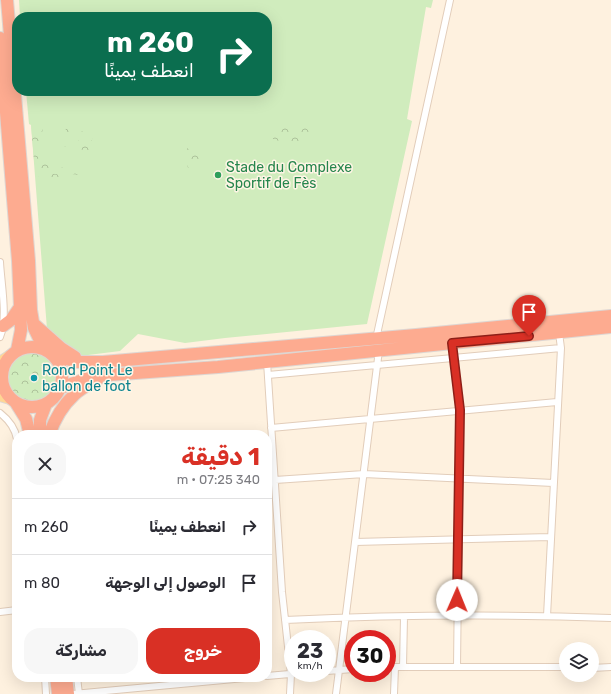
<!DOCTYPE html>
<html lang="ar">
<head>
<meta charset="utf-8">
<style>
  body { margin:0; font-family:Rubik,"Noto Sans Arabic",sans-serif; background:#f7f7f7; color:#2b2b33; direction:rtl; height:100vh; display:flex; flex-direction:column; font-size:15px; white-space:nowrap }
  * { box-sizing:border-box; margin:0 }
  p { font-size:13px; color:#7c7c81 }
  .icon { flex:none; width:22px; height:22px; fill:none; stroke:currentColor; stroke-width:2; stroke-linecap:round; stroke-linejoin:round }
  .map { position:relative; flex:1; overflow:hidden; direction:ltr }
  .panel { position:absolute; left:12px; top:430px; width:260px; height:252px; display:flex; flex-direction:column; background:#fff; border-radius:16px; box-shadow:0 4px 16px #0002; direction:rtl }
  .panel>* { flex:none }
  .guide { position:absolute; left:12px; top:12px; width:260px; height:84px; border-radius:16px; box-shadow:0 4px 16px #0002; direction:rtl; background:#0b6e4f; color:#fff; overflow:hidden }
  .tools { position:absolute; left:559px; top:642px; display:grid; gap:8px }
  .tools a { display:grid; place-items:center; width:40px; height:40px; border-radius:50%; background:#fff; box-shadow:0 4px 16px #0002; font-size:20px }
  .speed { position:absolute; left:284px; top:630px; display:flex; gap:8px; font-size:20px; font-weight:700; text-align:center }
  .speed>* { display:grid; place-content:center; width:52px; height:52px; border-radius:50%; background:#fff; box-shadow:0 4px 16px #0002; line-height:1 }
  .speed small { font-size:10px; font-weight:400 }
  .speed .limit { border:6px solid #d22; background:#fff; color:#111 }
  .pin { position:absolute; display:grid; place-items:center; width:34px; height:34px; color:#fff; margin:-41px -17px; border-radius:50% 50% 50% 0; rotate:-45deg; box-shadow:0 0 4px #0007 }
  .pin .icon { rotate:45deg }
  .me { position:absolute; width:44px; margin:-22px; rotate:1deg; stroke-linejoin:round; filter:drop-shadow(0 0 3px #0008) }
  .turn { display:flex; align-items:center; gap:14px; height:84px; padding:0 12px; font-size:18px }
  .turn .icon { width:52px; height:52px; stroke-width:2.5 }
  .turn b { display:block; font-size:28px; line-height:34px }
  .round { display:grid; place-items:center; flex:none; width:42px; height:42px; border-radius:16px; background:#f7f7f7 }
  .overview { display:flex; align-items:center; justify-content:space-between; height:68px; padding:0 12px }
  h1 { font-size:24px; font-weight:700; line-height:30px; color:#d93025 }
  .cta { display:flex; gap:8px; margin-top:auto; padding:8px 12px }
  .cta a { flex:1; height:46px; border-radius:16px; background:#d93025; color:#fff; font-size:16px; font-weight:700; line-height:46px; text-align:center }
  .cta a+a { background:#f7f7f7; color:#2b2b33 }
  ul { padding:0; list-style:none }
  li { display:flex; align-items:center; gap:12px; height:56px; padding:0 12px; border-top:1px solid #e1e1e2 }
  li div { flex:1 }
  li b { display:block; font-size:15px }
  li em { font-style:normal }
  .map>svg:first-child { display:block }
  .grass { fill:#d0ecbd }
  .park { fill:url(#park-crowns) }
  .lines { fill:none; stroke-linecap:round; stroke-linejoin:round }
  .street-casing { stroke:#e2cdba; stroke-width:8 }
  .primary-casing { stroke:#ded6d2; stroke-width:12 }
  .highway-casing { stroke:#ded6d2; stroke-width:14 }
  .street { stroke:#fff; stroke-width:6 }
  .primary { stroke:#ffd694; stroke-width:10 }
  .highway { stroke:#fdab90; stroke-width:12 }
  .route-casing { stroke:#8d1f18; stroke-width:10 }
  .route { stroke:#d93025; stroke-width:7 }
  .leisure-dot { fill:#2e9e5b; stroke:#fff5e6; stroke-width:1.5 }
  .culture-dot { fill:#0f9aa8; stroke:#fff5e6; stroke-width:1.5 }
  .labels { text-anchor:middle; dominant-baseline:central; stroke-width:3; stroke-linejoin:round; paint-order:stroke }
  .leisure-label { font-size:14px; fill:#27864d; stroke:#fff5e6; text-anchor:start }
  .culture-label { font-size:14px; fill:#0d838f; stroke:#fff5e6; text-anchor:start }
</style>
</head>
<body>
<div class="map">
<svg width="611" height="694" viewBox="0 0 611 694">
  <defs>
    <pattern id="park-crowns" width="20" height="18" patternUnits="userSpaceOnUse"><rect width="20" height="18" fill="#d0ecbd"/><path d="M2 6a3 3 0 1 1 6 0M12 15a3 3 0 1 1 6 0" fill="none" stroke="#adc29b"/></pattern>
  </defs>
  <rect width="100%" height="100%" fill="#fef1df"/>
  <path class="grass" d="M 19,0 L 433,0 L 431,8 L 426,7 L 407,119 L 412,121 L 367,324 L 225,338 L 185,343 L 138,334 L 120,351 L 80,356 L 47,329 L 31,125 L 29,124 L 26,91 L 267,91 L 267,17 L 20,17 Z"/>
  <path class="park" d="M 281,123 L 305,127 C 313,133 311,143 302,145 L 274,140 L 272,137 C 272,129 273,125 281,123 Z
    M 31,124 L 43,127 L 38,160 L 53,163 L 49,173 L 62,175 L 61,181 L 39,178 L 37,160 L 34,160 Z
    M 66,128 L 72,130 L 68,147 L 62,146 Z
    M 80,131 L 93,134 L 90,151 L 77,149 Z
    M 185,148 L 204,151 L 207,153 L 192,171 L 189,170 L 188,168 L 184,152 Z
    M 59,167 L 86,172 L 85,176 L 59,172 Z
    M5 377a27 27 0 1 1 54 0a27 27 0 1 1-54 0Z"/>
  <g class="lines">
    <g class="street-casing">
      <path id="street" d="M 0,262 C 1,283 8,318 0,337
        M 376,339 L 450,0
        M 452,343 L 460,410 L 457,667
        M 267,362 L 282,592 L 291,674 L 290,694
        M 268,375 L 561,348
        M 0,413 C 9,420 15,428 17,439
        M 271,428 L 557,402
        M 275,480 L 364,474 L 553,483
        M 355,542 L 551,537
        M 0,612 L 17,610
        M 547,616 L 561,348 L 559,333
        M 285,620 C 394,615 502,614 611,618
        M 387,667 L 566,667
        M 403,667 L 404,617
        M 592,668 L 611,667
        M 327,671 L 353,669
        M 267,676 L 301,673
        M 45,677 L 46,694
        M 77,677 L 79,694
        M 73,694 L 257,677
        M 336,694 L 379,350
        M 394,694 L 395,667"/>
    </g>
    <g class="primary-casing">
      <path id="primary" d="M 0,362 L 9,356
        M 0,396 L 10,399"/>
    </g>
    <g class="highway-casing">
      <path id="highway" d="M 7,0 L 29,261 L 31,310 L 34,328 L 44,349
        M 0,38 L 18,261 L 21,330 L 17,350
        M 35,325 L 61,348 L 75,357
        M 3,326 L 11,320 L 20,307
        M2 377a30 30 0 1 1 60 0a30 30 0 1 1-60 0Z
        M 52,354 L 77,362 L 103,362 L 416,335 L 611,316
        M 60,388 L 94,376 L 218,367 L 611,327
        M 16,403 L 26,419 L 30,435
        M 40,435 L 40,420 L 46,404
        M 49,435 C 54,421 63,405 74,395 C 81,388 90,384 98,379
        M 56,677 L 58,694
        M 66,677 L 68,694"/>
    </g>
    <use href="#street" class="street"/>
    <use href="#primary" class="primary"/>
    <use href="#highway" class="highway"/>
  </g>
  <g class="lines">
    <g class="route-casing">
      <path id="route" d="M 457,600 L 460,410 L 452,343 L 529,336"/>
    </g>
    <use href="#route" class="route"/>
  </g>
  <circle class="leisure-dot" cx="218" cy="175" r="4"/>
  <circle class="culture-dot" cx="34" cy="378" r="4"/>
  <g class="labels">
    <g class="leisure-label">
      <text x="226" y="167">Stade du Complexe<tspan x="226" dy="16">Sportif de Fès</tspan></text>
    </g>
    <g class="culture-label">
      <text x="42" y="370">Rond Point Le<tspan x="42" dy="16">ballon de foot</tspan></text>
    </g>
  </g>
</svg>
<div class="tools">
<a><svg class="icon" aria-label="layers" viewBox="0 0 24 24"><path d="M12 4l9 5-9 5-9-5zM3 14l9 5 9-5"/></svg></a>
</div>
<div class="speed"><div>23<small>km/h</small></div><div class="limit">30</div></div>
<div class="pin" style="left:529px;top:336px;background:#d93025"><svg class="icon" aria-label="arrive" viewBox="0 0 24 24"><path d="M6 21V4h12l-3 4 3 4H6"/></svg></div>
<svg class="me" style="left:457px;top:600px" viewBox="-20 -20 40 40"><circle r="19" fill="#fff"/><path d="M0-13L10 11 0 6-10 11z" fill="#d93025"/></svg>
<div class="guide">
<div class="turn"><svg class="icon" aria-label="right" viewBox="0 0 24 24"><path d="M7 20v-9h11M14 6l5 5-5 5"/></svg><div><b>260 m</b>انعطف يمينًا</div></div>
</div>
<section class="panel">
<div class="overview"><div><h1>1 دقيقة</h1><p>340 m · 07:25</p></div><a class="round"><svg class="icon" aria-label="close" viewBox="0 0 24 24"><path d="M6 6l12 12M18 6L6 18"/></svg></a></div>
<ul>
<li><svg class="icon" aria-label="right" viewBox="0 0 24 24"><path d="M7 20v-9h11M14 6l5 5-5 5"/></svg><div><b>انعطف يمينًا</b></div><em>260 m</em></li>
<li><svg class="icon" aria-label="arrive" viewBox="0 0 24 24"><path d="M6 21V4h12l-3 4 3 4H6"/></svg><div><b>الوصول إلى الوجهة</b></div><em>80 m</em></li>
</ul>
<div class="cta"><a>خروج</a><a>مشاركة</a></div>
</section>
</div>
</body>
</html>
